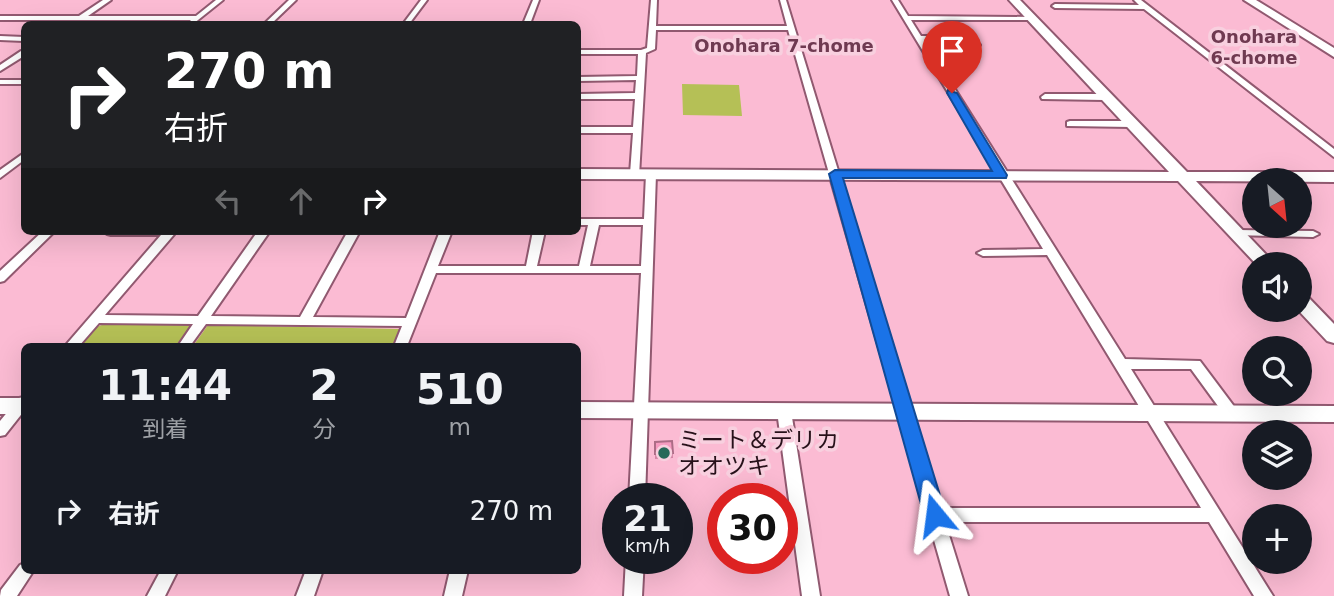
<!DOCTYPE html>
<html lang="ja">
<head>
<meta charset="utf-8">
<style>
  body { margin:0; font-family:"DejaVu Sans","Noto Sans JP",sans-serif; background:#20242c; color:#f1f3f6; height:100vh; display:flex; flex-direction:column; font-size:26px; white-space:nowrap }
  * { box-sizing:border-box; margin:0 }
  p { font-size:23px; color:#9ea1a6 }
  .icon { flex:none; width:38px; height:38px; fill:none; stroke:currentColor; stroke-width:2; stroke-linecap:round; stroke-linejoin:round }
  .map { position:relative; flex:1; overflow:hidden }
  .panel { position:absolute; left:21px; top:343px; width:560px; height:231px; display:flex; flex-direction:column; background:#171b24; border-radius:10px; box-shadow:0 7px 28px #0002 }
  .panel>* { flex:none }
  .guide { position:absolute; left:21px; top:21px; width:560px; height:214px; border-radius:10px; box-shadow:0 7px 28px #0002; background:#202124; color:#fff; overflow:hidden }
  .needle { width:46px; rotate:153deg }
  .buttons { position:absolute; left:1242px; top:168px; display:grid; gap:14px }
  .buttons a { display:grid; place-items:center; width:70px; height:70px; border-radius:50%; background:#171b24; box-shadow:0 7px 28px #0002; font-size:35px }
  .speed { position:absolute; left:602px; top:483px; display:flex; gap:14px; font-size:35px; font-weight:700; text-align:center }
  .speed>* { display:grid; place-content:center; width:91px; height:91px; border-radius:50%; background:#171b24; box-shadow:0 7px 28px #0002; line-height:1 }
  .speed small { font-size:18px; font-weight:400 }
  .speed .limit { border:10px solid #d22; background:#fff; color:#111 }
  .pin { position:absolute; display:grid; place-items:center; width:60px; height:60px; color:#fff; margin:-72px -30px; border-radius:50% 50% 50% 0; rotate:-45deg; box-shadow:0 0 7px #0007 }
  .pin .icon { rotate:45deg }
  .me { position:absolute; width:77px; margin:-38px; rotate:344deg; stroke-linejoin:round; filter:drop-shadow(0 0 5px #0008) }
  .turn { display:flex; align-items:center; gap:24px; height:147px; padding:0 28px; font-size:32px }
  .turn .icon { width:91px; height:91px; stroke-width:2.5 }
  .turn b { display:block; font-size:49px; line-height:60px }
  .lanes { display:flex; align-items:center; height:66px; padding:0 28px; background:#0003; justify-content:center; gap:35px; direction:ltr }
  .lanes .off { opacity:.35 }
  .eta { display:flex; justify-content:space-evenly; align-items:center; height:119px; text-align:center }
  .eta b { font-size:42px; font-weight:700; line-height:49px }
  ul { padding:0; list-style:none }
  li { display:flex; align-items:center; gap:21px; height:98px; padding:0 28px }
  li div { flex:1 }
  li b { display:block; font-size:26px }
  li em { font-style:normal }
  .map>svg:first-child { display:block }
  .green { fill:#b5c056 }
  .lines { fill:none; stroke-linecap:round; stroke-linejoin:round }
  .street-casing { stroke:#915970; stroke-width:4 }
  .secondary-casing { stroke:#915970; stroke-width:4 }
  .street { fill:#fff; fill-rule:evenodd }
  .secondary { fill:#fff; fill-rule:evenodd }
  .wall { fill:#d485a5 }
  .building { fill:#f69bc0; stroke:#ac6c86; stroke-width:2 }
  .route { fill:#1a73e8; stroke:#114b97; stroke-width:2 }
  .poi-dot { fill:#276959; stroke:#f8d0df; stroke-width:2.5 }
  .labels { text-anchor:middle; dominant-baseline:central; stroke-width:7; stroke-linejoin:round; paint-order:stroke }
  .far-neighbourhood-label { font-size:18px; font-weight:bold; fill:#6f3a51; stroke:#f8d0df }
  .near-poi-label { font-size:23px; fill:#27111a; stroke:#f8d0df; text-anchor:start }
</style>
</head>
<body>
<div class="map">
<svg width="1334" height="596" viewBox="0 0 1334 596">
  <rect width="100%" height="100%" fill="#fbbbd3"/>
  <path class="green" d="M 682,84 L 739,85 L 742,116 L 683,115 Z
    M 105,324 L 188,324 L 191,326 L 176,346 L 78,346 L 93,328 Z
    M 208,325 L 400,329 L 393,346 L 193,346 Z"/>
  <g class="lines">
    <g class="street-casing">
      <path id="street" d="M 103,0 L 111,0 L 88,16 L 196,16 L 216,0 L 223,0 L 193,24 L 189,22 L 191,20 L 0,20 L 0,16 L 79,16 Z
        M 289,0 L 296,0 L 271,24 L 264,24 Z
        M 421,0 L 427,0 L 409,24 L 403,24 Z
        M 533,0 L 539,0 L 530,24 L 523,24 Z
        M 651,0 L 657,0 L 656,26 L 787,26 L 780,0 L 786,0 L 941,508 L 1201,508 L 1047,255 L 983,256 L 977,253 L 983,250 L 1043,249 L 892,0 L 898,0 L 908,16 L 1033,17 L 1035,18 L 1031,20 L 911,20 L 921,36 L 971,36 L 980,45 L 973,47 L 969,40 L 924,40 L 1125,359 L 1200,361 L 1236,409 L 1238,413 L 1236,417 L 1226,417 L 1191,369 L 1131,369 L 1273,596 L 1254,596 L 1209,522 L 945,522 L 968,596 L 950,596 L 788,30 L 656,30 L 655,49 L 646,53 L 639,176 L 631,176 L 630,174 L 633,133 L 578,133 L 578,127 L 633,127 L 635,99 L 578,99 L 578,94 L 635,93 L 636,80 L 578,81 L 578,77 L 637,76 L 638,54 L 578,54 L 578,50 L 641,50 L 647,48 Z
        M 1134,0 L 1141,0 L 1334,149 L 1334,157 L 1144,9 L 1055,8 L 1052,6 L 1055,4 L 1139,5 Z
        M 0,36 L 24,37 L 24,41 L 0,40 Z
        M 21,51 L 24,51 L 24,56 L 0,71 L 0,65 Z
        M 0,80 L 24,80 L 24,84 L 0,84 Z
        M 1045,94 L 1104,94 L 1108,97 L 1104,100 L 1042,99 L 1041,97 Z
        M 1070,121 L 1131,121 L 1136,124 L 1131,127 L 1067,126 L 1067,122 Z
        M 24,153 L 24,160 L 0,178 L 0,170 Z
        M 651,171 L 656,174 L 645,499 L 629,499 L 641,273 L 436,273 L 407,346 L 394,346 L 402,326 L 206,324 L 190,346 L 178,346 L 193,324 L 99,323 L 79,346 L 65,346 L 161,235 L 111,235 L 107,234 L 106,231 L 177,231 L 105,315 L 198,316 L 258,231 L 270,231 L 211,316 L 300,317 L 348,231 L 360,231 L 313,317 L 406,318 L 440,231 L 452,231 L 438,266 L 526,266 L 533,231 L 545,231 L 537,266 L 579,266 L 588,225 L 578,225 L 578,219 L 644,219 L 646,174 ZM 599,225 L 643,225 L 641,266 L 590,266 Z
        M 1237,230 L 1313,231 L 1319,234 L 1313,237 L 1233,235 L 1231,233 L 1233,231 Z
        M 43,231 L 55,231 L 4,281 L 0,282 L 0,271 Z
        M 24,397 L 24,411 L 5,435 L 0,436 L 0,421 L 19,398 Z
        M 784,406 L 789,407 L 791,411 L 820,596 L 802,596 L 777,411 L 779,407 Z
        M 626,558 L 644,558 L 642,596 L 624,596 Z
        M 24,563 L 24,570 L 34,570 L 17,596 L 0,596 L 1,590 L 20,565 Z
        M 161,570 L 178,570 L 165,596 L 147,596 Z
        M 306,570 L 323,570 L 314,596 L 296,596 Z
        M 450,570 L 468,570 L 462,596 L 444,596 Z"/>
    </g>
    <g class="secondary-casing">
      <path id="secondary" d="M 1009,0 L 1020,0 L 1187,172 L 1334,172 L 1334,182 L 1196,181 L 1275,264 L 1256,264 L 1178,181 L 578,179 L 578,169 L 1169,172 Z
        M 1244,0 L 1256,0 L 1334,48 L 1334,57 Z
        M 1300,294 L 1307,296 L 1334,324 L 1334,343 L 1327,341 L 1298,310 Z
        M 0,398 L 24,398 L 24,414 L 0,414 Z
        M 578,402 L 1334,406 L 1334,422 L 578,418 Z"/>
    </g>
    <use href="#street" class="street"/>
    <use href="#secondary" class="secondary"/>
  </g>
  <path class="wall" d="M 672,441 L 673,458 L 655,459 L 655,442 Z"/>
  <path class="building" d="M 672,441 L 673,453 L 655,454 L 655,442 Z"/>
  <path class="route" d="M 948,90 L 957,93 L 1007,175 L 1006,178 L 843,178 L 946,515 L 943,521 L 935,524 L 928,521 L 924,515 L 829,174 L 835,170 L 992,171 L 947,93 Z"/>
  <circle class="poi-dot" cx="664" cy="453" r="7"/>
  <g class="labels">
    <g class="far-neighbourhood-label">
      <text x="1254" y="36">Onohara<tspan x="1254" dy="21">6-chome</tspan></text>
      <text x="784" y="45">Onohara 7-chome</text>
    </g>
    <g class="near-poi-label">
      <text x="678" y="440">ミート＆デリカ<tspan x="678" dy="26">オオツキ</tspan></text>
    </g>
  </g>
</svg>
<div class="buttons">
<a><svg class="needle" viewBox="-14 -14 28 28"><path d="M0-13l5 13h-10z" fill="#e53935"/><path d="M0 13l5-13h-10z" fill="#9ea1a6"/></svg></a>
<a><svg class="icon" aria-label="sound" viewBox="0 0 24 24"><path d="M4 9h4l5-4v14l-5-4H4zM17 9q2 3 0 6"/></svg></a>
<a><svg class="icon" aria-label="search" viewBox="0 0 24 24"><circle cx="10" cy="10" r="6"/><path d="M15 15l6 6"/></svg></a>
<a><svg class="icon" aria-label="layers" viewBox="0 0 24 24"><path d="M12 4l9 5-9 5-9-5zM3 14l9 5 9-5"/></svg></a>
<a>+</a>
</div>
<div class="speed"><div>21<small>km/h</small></div><div class="limit">30</div></div>
<div class="pin" style="left:952px;top:93px;background:#d93025"><svg class="icon" aria-label="arrive" viewBox="0 0 24 24"><path d="M6 21V4h12l-3 4 3 4H6"/></svg></div>
<svg class="me" style="left:935px;top:515px" viewBox="-20 -20 40 40"><path d="M0-17L14 15 0 8-14 15z" fill="#1a73e8" stroke="#fff" stroke-width="4"/></svg>
<div class="guide">
<div class="turn"><svg class="icon" aria-label="right" viewBox="0 0 24 24"><path d="M7 20v-9h11M14 6l5 5-5 5"/></svg><div><b>270 m</b>右折</div></div>
<div class="lanes"><svg class="icon off" aria-label="left" viewBox="0 0 24 24"><path d="M17 20v-9H6M10 6l-5 5 5 5"/></svg><svg class="icon off" aria-label="ahead" viewBox="0 0 24 24"><path d="M12 20V5M6 11l6-6 6 6"/></svg><svg class="icon" aria-label="right" viewBox="0 0 24 24"><path d="M7 20v-9h11M14 6l5 5-5 5"/></svg></div>
</div>
<section class="panel">
<div class="eta">
<div><b>11:44</b><p>到着</p></div>
<div><b>2</b><p>分</p></div>
<div><b>510</b><p>m</p></div>
</div>
<ul>
<li><svg class="icon" aria-label="right" viewBox="0 0 24 24"><path d="M7 20v-9h11M14 6l5 5-5 5"/></svg><div><b>右折</b></div><em>270 m</em></li>
</ul>
</section>
</div>
</body>
</html>
